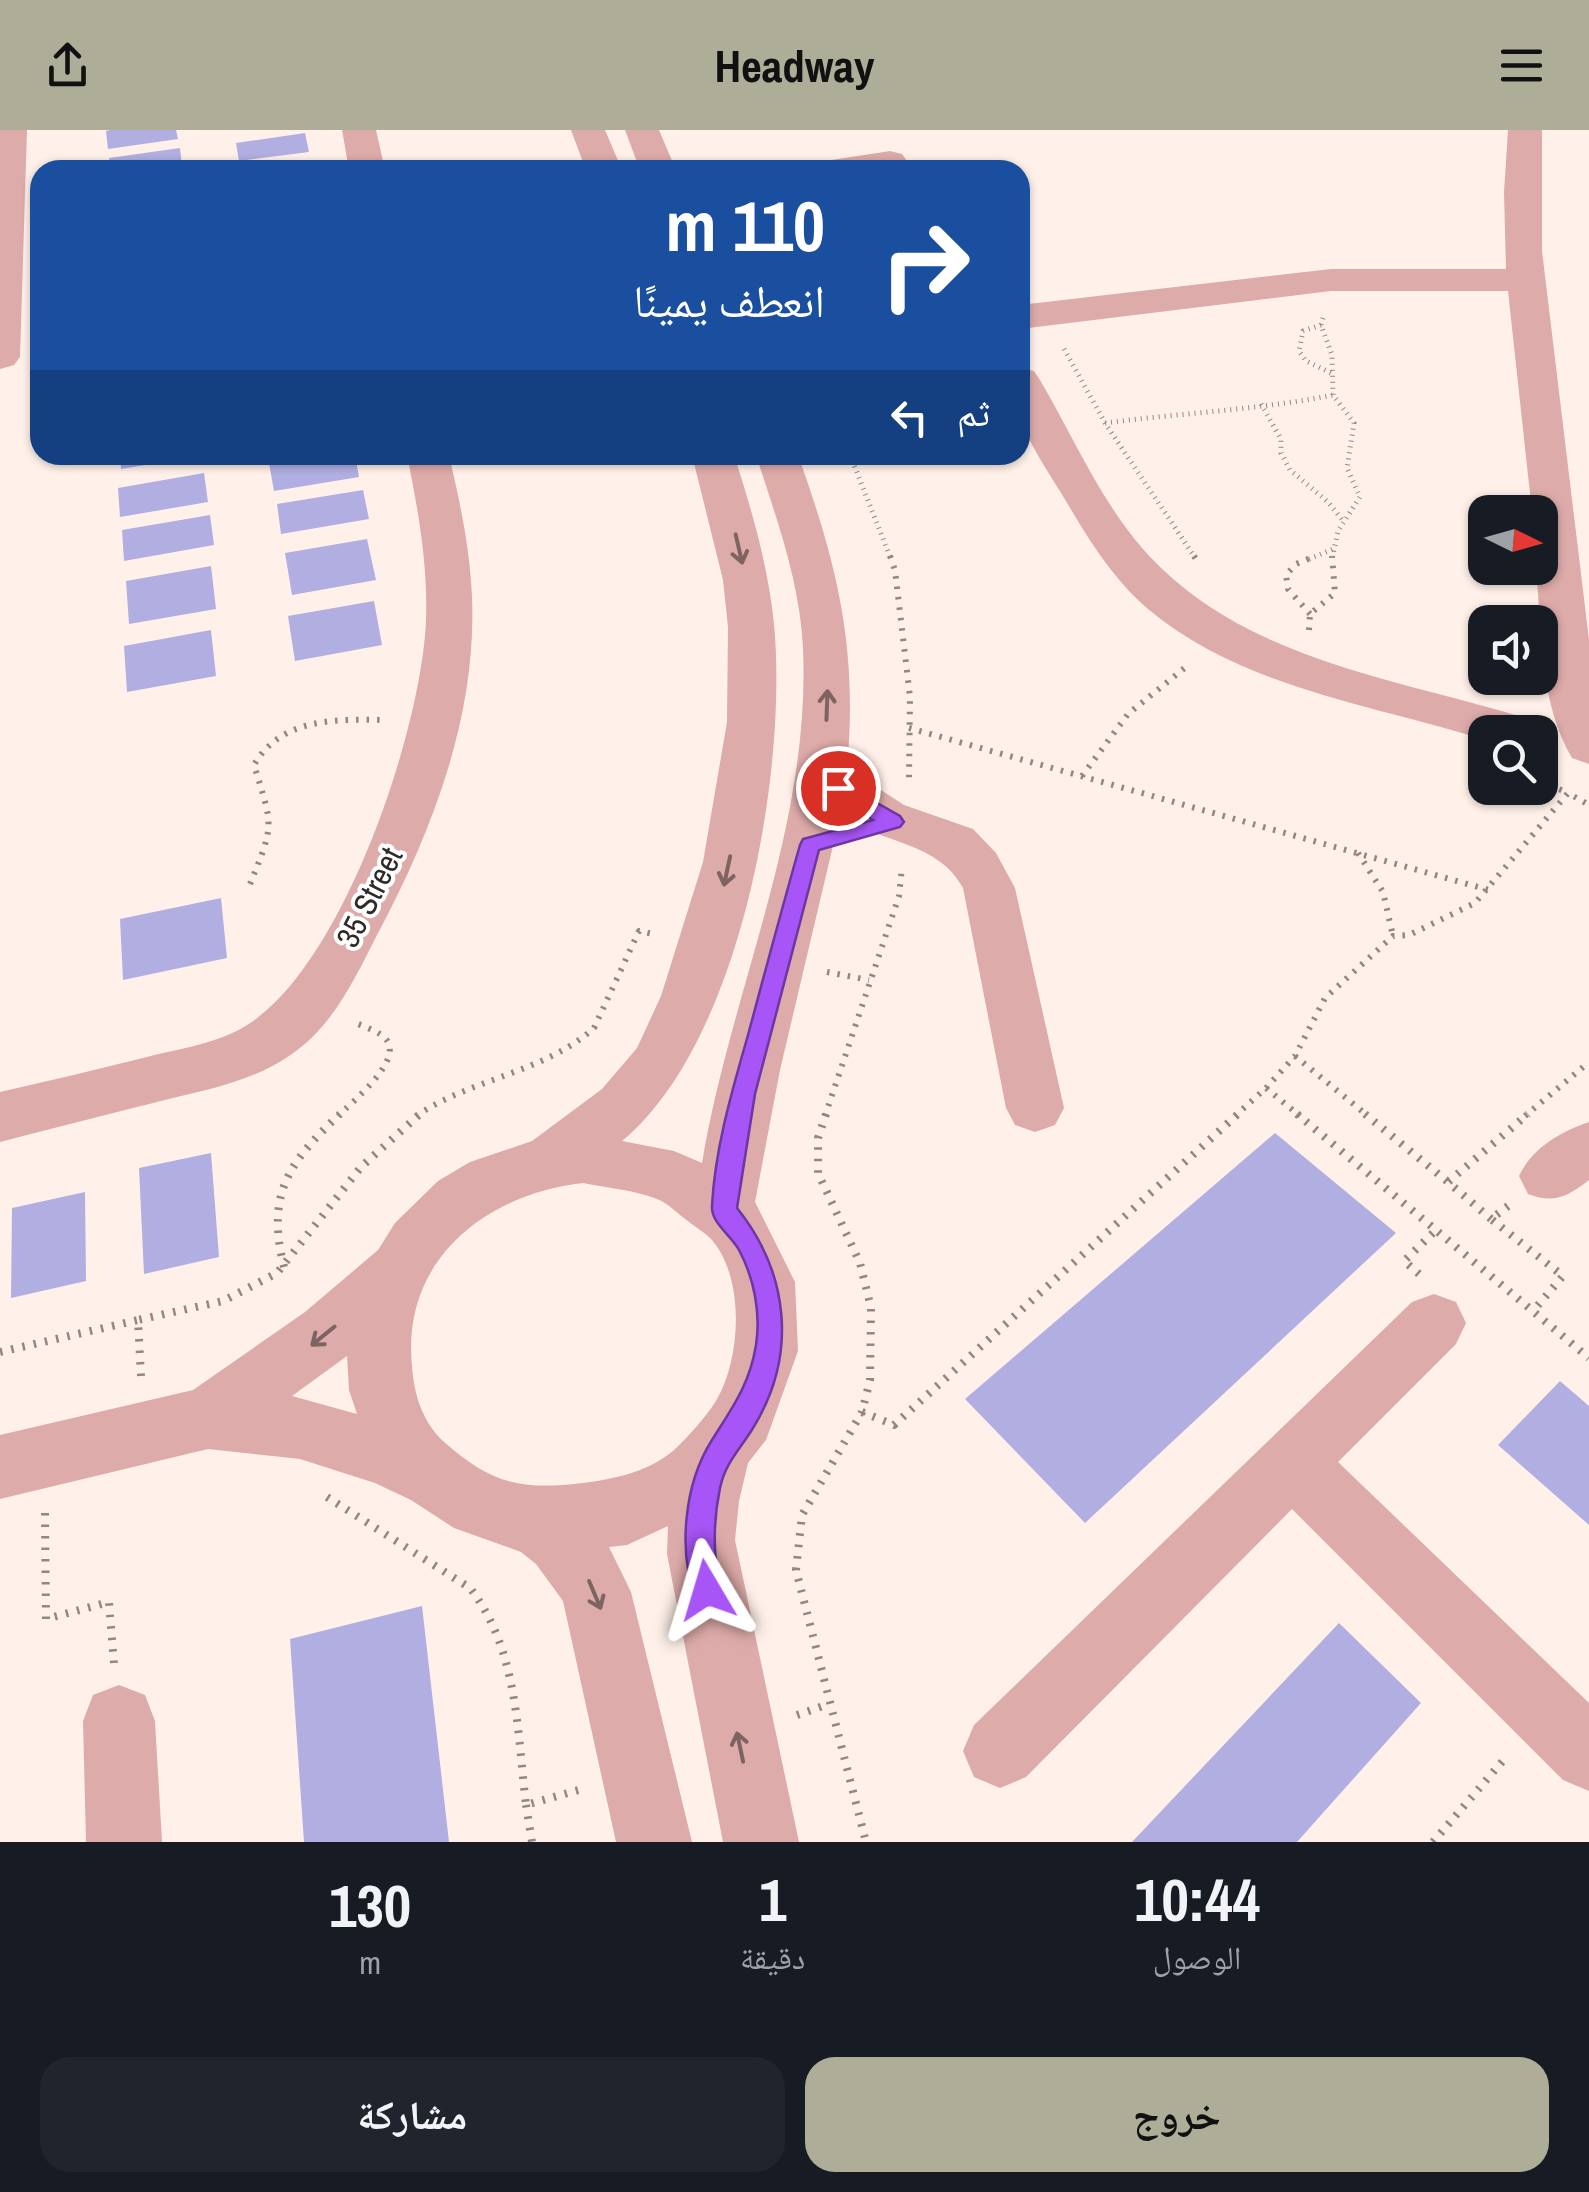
<!DOCTYPE html>
<html lang="ar">
<head>
<meta charset="utf-8">
<style>
  body { margin:0; font-family:"Archivo Narrow","Noto Naskh Arabic",sans-serif; background:#20242c; color:#f1f3f6; direction:rtl; height:100vh; display:flex; flex-direction:column; font-size:38px; white-space:nowrap }
  * { box-sizing:border-box; margin:0 }
  p { font-size:32px; color:#9ea1a6 }
  .icon { flex:none; width:55px; height:55px; fill:none; stroke:currentColor; stroke-width:2; stroke-linecap:round; stroke-linejoin:round }
  .map { position:relative; height:1712px; overflow:hidden; direction:ltr }
  .drawer { display:flex; flex-direction:column; background:#171b24; flex:1 }
  .drawer>* { flex:none }
  .banner { position:absolute; left:30px; top:30px; width:1000px; height:305px; border-radius:30px; box-shadow:0 2px 8px #0004; direction:rtl; background:#1a4fa0; color:#fff; overflow:hidden }
  .needle { width:65px; rotate:95deg }
  .fabs { position:absolute; left:1468px; top:365px; display:grid; gap:20px }
  .fabs a { display:grid; place-items:center; width:90px; height:90px; border-radius:20px; background:#171b24; box-shadow:0 2px 8px #0004; font-size:50px }
  .pin { position:absolute; display:grid; place-items:center; width:85px; height:85px; color:#fff; margin:-42px; border:5px solid #fff; border-radius:50%; box-shadow:0 2px 10px #0007 }
  .me { position:absolute; width:110px; margin:-55px; rotate:353deg; stroke-linejoin:round; filter:drop-shadow(0 0 8px #0008) }
  .turn { display:flex; align-items:center; gap:35px; height:210px; padding:0 40px; font-size:45px }
  .turn .icon { width:130px; height:130px; stroke-width:2.5 }
  .turn b { display:block; font-size:70px; line-height:85px }
  .then { display:flex; align-items:center; height:95px; padding:0 40px; background:#0003; gap:20px; font-size:38px }
  .eta { display:flex; justify-content:space-evenly; align-items:center; height:170px; text-align:center }
  .eta b { font-size:60px; font-weight:800; line-height:70px }
  .button { display:flex; gap:20px; margin-top:auto; padding:20px 40px }
  .button a { flex:1; height:115px; border-radius:30px; background:#aeae98; color:#111; font-size:40px; font-weight:800; line-height:115px; text-align:center }
  .button a+a { background:#20242c; color:#f1f3f6 }
  header { display:flex; justify-content:space-between; align-items:center; height:130px; padding:0 40px; background:#aeae98; color:#111; font-size:45px; font-weight:800 }
  .map>svg:first-child { display:block }
  .building { fill:#b1afe1 }
  .lines { fill:none; stroke-linecap:round; stroke-linejoin:round }
  .path-far2 { stroke:#918882; stroke-width:5; stroke-dasharray:1 5; stroke-linecap:butt }
  .path-far1 { stroke:#918882; stroke-width:6; stroke-dasharray:2.5 8; stroke-linecap:butt }
  .path { stroke:#918882; stroke-width:8; stroke-dasharray:2.5 9; stroke-linecap:butt }
  .minor { fill:#ddaba9; fill-rule:evenodd }
  .oneway { stroke:#7d6462 }
  .route { fill:#a855f7; stroke:#6d37a1; stroke-width:2.5 }
  .labels { text-anchor:middle; dominant-baseline:central; stroke-width:8; stroke-linejoin:round; paint-order:stroke }
  .street-label { font-size:32px; fill:#2f2a27; stroke:#fff }
</style>
</head>
<body>
<header><svg class="icon" aria-label="menu" viewBox="0 0 24 24"><path d="M4 6h16M4 12h16M4 18h16"/></svg>Headway<svg class="icon" aria-label="share" viewBox="0 0 24 24"><path d="M12 15V3M7 8l5-5 5 5M5 13v7h14v-7"/></svg></header>
<div class="map">
<svg width="1589" height="1712" viewBox="0 0 1589 1712">
  <rect width="100%" height="100%" fill="#fff1e9"/>
  <path class="building" d="M 110,0 L 176,0 L 178,9 L 108,19 L 106,1 Z
    M 305,3 L 309,22 L 239,31 L 236,13 Z
    M 180,18 L 182,37 L 110,40 L 109,28 Z
    M 120,325 L 193,325 L 193,327 L 121,339 Z
    M 316,325 L 355,325 L 359,347 L 274,361 L 269,333 Z
    M 204,343 L 208,372 L 120,387 L 118,358 Z
    M 363,360 L 369,389 L 281,404 L 277,374 Z
    M 210,385 L 214,415 L 124,431 L 122,400 Z
    M 367,409 L 376,450 L 292,465 L 285,423 Z
    M 211,436 L 216,479 L 129,494 L 126,451 Z
    M 374,471 L 382,515 L 295,531 L 288,486 Z
    M 211,500 L 216,546 L 127,562 L 124,516 Z
    M 221,768 L 227,828 L 123,850 L 120,789 Z
    M 1275,1003 L 1396,1103 L 1085,1393 L 965,1269 Z
    M 211,1023 L 219,1127 L 144,1144 L 139,1038 Z
    M 85,1062 L 86,1151 L 11,1168 L 12,1078 Z
    M 1560,1251 L 1589,1276 L 1589,1395 L 1498,1315 Z
    M 422,1476 L 449,1712 L 304,1712 L 290,1509 Z
    M 1339,1493 L 1421,1573 L 1297,1712 L 1132,1712 Z"/>
  <g class="lines">
    <path class="path-far2" d="M 1323,188 L 1321,195 L 1332,225 L 1333,265 L 1354,293 L 1347,338 L 1360,367 L 1338,401 L 1332,429
      M 1321,195 L 1303,201 L 1299,221 L 1306,231 L 1333,244
      M 1064,219 L 1105,293 L 1196,429
      M 1261,274 L 1281,309 L 1281,323 L 1290,340 L 1328,372 L 1344,392
      M 1105,293 C 1181,283 1258,280 1333,265
      M 850,325 L 891,429
      M 1309,429 L 1333,419"/>
    <path class="path-far1" d="M 890,426 L 895,440 L 910,567 L 909,649
      M 1194,426 L 1198,432
      M 1310,484 L 1288,459 L 1286,445 L 1296,434 L 1315,426
      M 1309,500 L 1310,484 L 1335,463 L 1332,426
      M 909,598 L 1489,760
      M 1082,646 L 1128,584 L 1187,536
      M 1540,651 L 1568,663
      M 1358,723 L 1383,762 L 1393,806
      M 250,754 C 275,693 273,697 254,635 C 281,588 335,589 384,590
      M 827,842 L 869,850
      M 1295,926 L 1368,986
      M 1266,958 L 1295,926 L 1325,868 L 1393,806 L 1409,805 L 1475,773 L 1568,663 L 1589,675
      M 338,986 C 352,972 406,929 385,908 C 378,901 365,897 356,893
      M 416,986 C 472,948 544,943 594,898 L 639,801 L 653,804
      M 825,986 L 899,766 L 902,737
      M 1235,986 L 1266,958 L 1300,986
      M 1525,986 L 1589,932"/>
    <path class="path" d="M 826,984 L 818,1008 L 818,1043 L 860,1133 L 871,1178 L 870,1250 L 862,1282 L 802,1385 L 796,1440 L 866,1712
      M 1297,984 L 1589,1228
      M 1365,984 L 1448,1052
      M 1508,1076 L 1491,1089 L 1563,1146 L 1533,1181
      M 1491,1089 L 1448,1052 L 1528,984
      M 284,1137 C 266,1064 288,1033 340,984
      M 1419,1144 L 1404,1131 L 1436,1100
      M 0,1222 L 138,1190
      M 141,1246 L 138,1190 L 223,1171 L 277,1143 L 361,1037 L 420,984
      M 862,1282 L 894,1295 L 1238,984
      M 327,1367 L 470,1458 C 518,1520 517,1600 526,1675 L 582,1659
      M 45,1383 L 46,1489 L 109,1472 L 114,1534
      M 797,1585 L 829,1574
      M 526,1675 L 532,1712
      M 1433,1712 L 1507,1626"/>
    <path class="minor" d="M 0,0 L 27,0 L 20,227 L 14,235 L 0,239 Z
      M 342,0 L 376,0 L 385,40 L 349,40 Z
      M 571,0 L 605,0 L 622,40 L 586,40 Z
      M 625,0 L 659,0 L 676,40 L 640,40 Z
      M 1508,0 L 1542,0 L 1542,121 L 1589,510 L 1589,634 L 1572,628 C 1539,572 1542,501 1536,438 L 1540,438 L 1540,382 L 1532,382 L 1508,161 L 1331,161 L 1020,199 L 1020,175 L 1331,139 L 1506,139 L 1504,62 Z
      M 890,21 L 902,24 L 907,31 L 902,38 L 806,40 L 812,33 Z
      M 1020,238 L 1034,241 L 1040,250 C 1073,306 1100,370 1143,419 C 1242,531 1396,548 1532,590 L 1539,602 L 1485,602 L 1485,610 C 1371,574 1242,558 1148,479 C 1114,450 1088,409 1066,371 C 1053,349 1023,306 1020,283 C 1018,269 1020,253 1020,238 Z
      M 407,325 L 449,325 C 460,372 470,419 472,467 C 477,586 432,702 377,805 C 354,850 332,898 289,926 C 251,952 205,960 161,971 C 108,984 54,998 0,1012 L 0,962 C 49,951 98,939 147,927 C 181,918 217,914 247,895 C 343,836 422,599 426,490 C 428,434 418,379 407,325 Z
      M 692,325 L 734,325 C 752,381 768,435 774,494 C 788,641 741,913 622,1011 L 674,1021 L 702,1033 C 731,859 811,698 803,518 C 800,452 776,387 756,325 L 798,325 C 838,437 858,519 847,638 L 904,675 L 973,699 L 996,723 L 1015,758 L 1064,978 L 1055,995 L 1035,1002 L 1015,995 L 1006,978 L 963,758 C 939,712 881,713 840,686 L 780,940 L 755,1072 L 795,1152 L 798,1221 L 766,1310 L 748,1333 L 739,1371 L 735,1410 L 799,1712 L 723,1712 L 667,1424 L 668,1396 L 627,1415 L 609,1417 L 631,1462 L 692,1712 L 616,1712 L 563,1471 L 536,1434 L 521,1422 L 454,1398 L 411,1370 L 375,1353 L 300,1329 L 208,1319 L 0,1369 L 0,1305 L 193,1260 L 305,1182 L 378,1120 L 395,1093 L 438,1051 L 470,1032 L 532,1011 L 602,959 L 637,918 L 661,866 L 703,732 L 727,592 L 728,497 L 723,450 ZM 583,1053 C 607,1058 635,1060 657,1069 C 668,1073 678,1084 688,1091 C 695,1097 706,1103 712,1110 C 745,1149 741,1227 717,1269 C 708,1285 687,1308 673,1321 C 645,1344 609,1350 574,1354 C 515,1360 487,1350 443,1311 C 422,1291 414,1264 412,1236 C 401,1130 486,1064 583,1053 ZM 347,1226 L 349,1260 L 357,1284 L 292,1266 Z
      M 1589,992 L 1589,1050 C 1567,1067 1554,1074 1528,1064 L 1519,1046 C 1532,1018 1560,1002 1589,992 Z
      M 1434,1164 L 1456,1172 L 1466,1193 L 1456,1214 L 1338,1332 L 1589,1573 L 1589,1661 L 1563,1650 L 1292,1379 L 1026,1647 L 1000,1658 L 974,1647 L 963,1621 L 974,1595 L 1412,1172 Z
      M 119,1555 L 145,1565 L 155,1591 L 162,1712 L 86,1712 L 83,1591 L 93,1565 Z"/>
  </g>
  <defs><path id="oneway-shaft" d="M-6 0H5M1.5-3L5.5 0L1.5 3" fill="none" stroke-width="1.6" stroke-linecap="round" stroke-linejoin="round" transform="scale(2.5)"/></defs>
  <g class="oneway">
    <use href="#oneway-shaft" transform="translate(739 419) rotate(77)"/>
    <use href="#oneway-shaft" transform="translate(827 575) rotate(-88)"/>
    <use href="#oneway-shaft" transform="translate(727 741) rotate(102)"/>
    <use href="#oneway-shaft" transform="translate(323 1206) rotate(141)"/>
    <use href="#oneway-shaft" transform="translate(595 1465) rotate(67)"/>
    <use href="#oneway-shaft" transform="translate(740 1617) rotate(-102)"/>
  </g>
  <path class="route" d="M 838,651 L 900,686 L 904,692 L 900,697 L 819,720 L 755,964 L 737,1078 C 789,1143 798,1225 753,1298 C 741,1318 725,1333 720,1358 C 716,1378 714,1398 715,1418 C 715,1436 724,1454 717,1471 L 707,1475 L 697,1471 C 677,1423 684,1354 712,1310 C 732,1278 750,1254 756,1215 C 761,1183 754,1148 739,1120 C 731,1105 711,1093 712,1076 C 715,1018 732,961 748,905 C 765,842 782,778 800,715 L 803,709 L 873,690 L 830,664 L 827,658 L 830,653 Z"/>
  <g class="labels">
    <g class="street-label">
      <text transform="translate(369 767) rotate(-63)">35 Street</text>
    </g>
  </g>
</svg>
<div class="fabs">
<a><svg class="needle" viewBox="-14 -14 28 28"><path d="M0-13l5 13h-10z" fill="#e53935"/><path d="M0 13l5-13h-10z" fill="#9ea1a6"/></svg></a>
<a><svg class="icon" aria-label="sound" viewBox="0 0 24 24"><path d="M4 9h4l5-4v14l-5-4H4zM17 9q2 3 0 6"/></svg></a>
<a><svg class="icon" aria-label="search" viewBox="0 0 24 24"><circle cx="10" cy="10" r="6"/><path d="M15 15l6 6"/></svg></a>
</div>
<div class="pin" style="left:838px;top:658px;background:#d93025"><svg class="icon" aria-label="arrive" viewBox="0 0 24 24"><path d="M6 21V4h12l-3 4 3 4H6"/></svg></div>
<svg class="me" style="left:707px;top:1460px" viewBox="-20 -20 40 40"><path d="M0-17L14 15 0 8-14 15z" fill="#a855f7" stroke="#fff" stroke-width="4"/></svg>
<div class="banner">
<div class="turn"><svg class="icon" aria-label="right" viewBox="0 0 24 24"><path d="M7 20v-9h11M14 6l5 5-5 5"/></svg><div><b>110 m</b>انعطف يمينًا</div></div>
<div class="then">ثم<svg class="icon" aria-label="left" viewBox="0 0 24 24"><path d="M17 20v-9H6M10 6l-5 5 5 5"/></svg></div>
</div>
</div>
<section class="drawer">
<div class="eta">
<div><b>10:44</b><p>الوصول</p></div>
<div><b>1</b><p>دقيقة</p></div>
<div><b>130</b><p>m</p></div>
</div>
<div class="button"><a>خروج</a><a>مشاركة</a></div>
</section>
</body>
</html>
